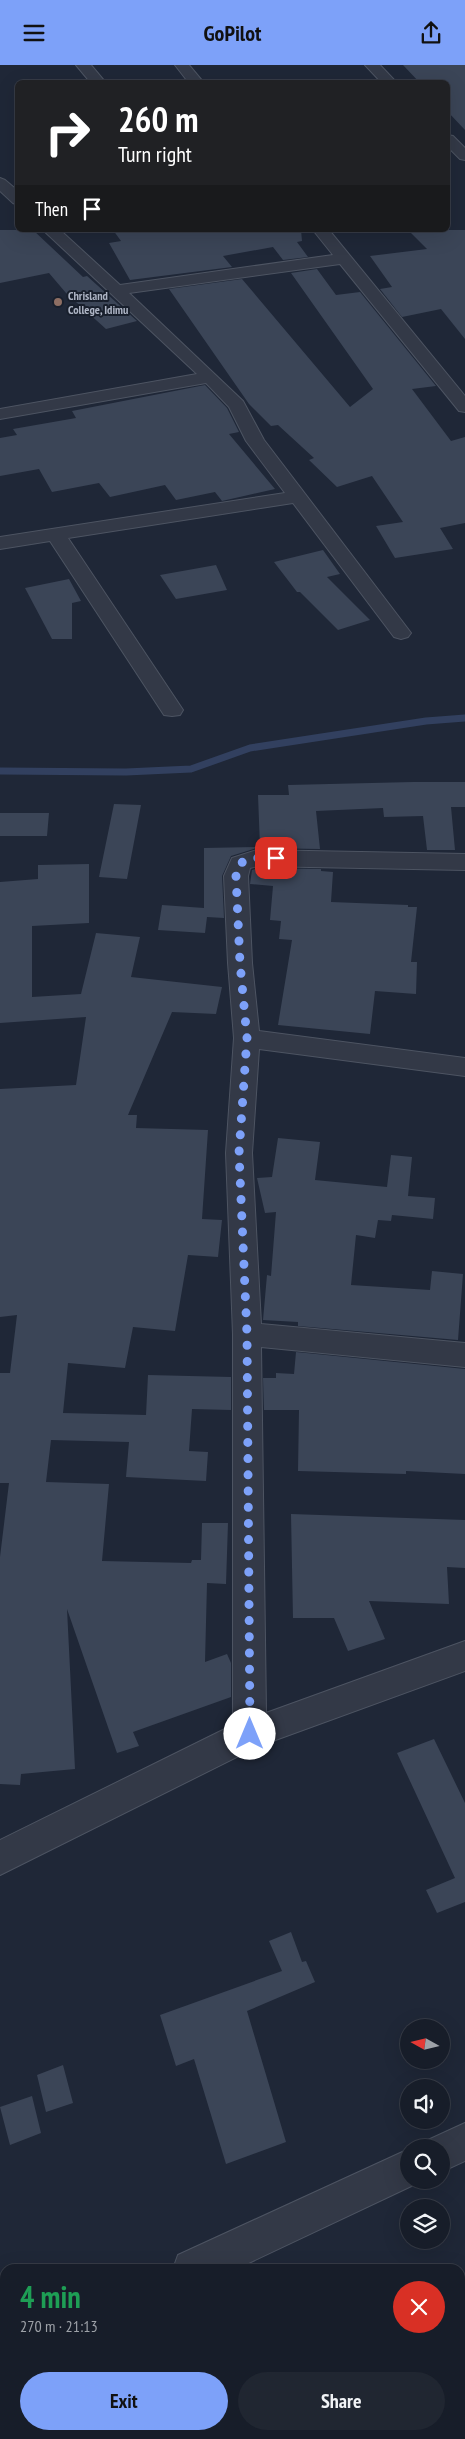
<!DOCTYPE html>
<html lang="en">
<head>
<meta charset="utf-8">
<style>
  body { margin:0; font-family:"PT Sans Narrow",sans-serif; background:#202631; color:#f1f3f6; height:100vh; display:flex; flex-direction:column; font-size:19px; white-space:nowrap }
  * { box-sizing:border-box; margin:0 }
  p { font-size:16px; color:#9ea2a8 }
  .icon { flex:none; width:28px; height:28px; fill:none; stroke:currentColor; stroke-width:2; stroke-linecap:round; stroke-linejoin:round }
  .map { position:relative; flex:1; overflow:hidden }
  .drawer { position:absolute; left:0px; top:2199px; width:465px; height:176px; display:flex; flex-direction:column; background:#171d29; border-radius:15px 15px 0 0; box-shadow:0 5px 20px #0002,0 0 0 1px #363b46 }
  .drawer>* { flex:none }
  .guide { position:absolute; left:15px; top:15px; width:435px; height:152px; border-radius:8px; box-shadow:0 5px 20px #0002,0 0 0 1px #363b46; background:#202124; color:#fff; overflow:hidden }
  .needle { width:32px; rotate:278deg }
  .controls { position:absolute; left:400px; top:1954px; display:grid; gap:10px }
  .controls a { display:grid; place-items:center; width:50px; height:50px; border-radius:50%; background:#171d29; box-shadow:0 5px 20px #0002,0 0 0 1px #363b46; font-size:25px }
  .pin { position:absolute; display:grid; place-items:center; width:42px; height:42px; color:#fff; margin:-21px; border-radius:10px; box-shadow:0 2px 8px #0006 }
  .me { position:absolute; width:55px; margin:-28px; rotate:0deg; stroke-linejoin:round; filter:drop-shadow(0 0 4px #0008) }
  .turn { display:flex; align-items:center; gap:18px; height:105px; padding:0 20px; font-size:22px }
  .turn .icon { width:65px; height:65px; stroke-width:2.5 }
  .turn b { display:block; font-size:35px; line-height:42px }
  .then { display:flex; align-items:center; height:48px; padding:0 20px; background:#0003; gap:10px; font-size:19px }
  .round { display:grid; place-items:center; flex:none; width:52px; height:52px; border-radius:26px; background:#202631 }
  .head { display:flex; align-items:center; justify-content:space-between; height:85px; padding:0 20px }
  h1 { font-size:30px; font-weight:600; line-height:38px; color:#1e9e55 }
  .action { display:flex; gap:10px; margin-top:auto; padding:10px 20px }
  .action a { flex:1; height:58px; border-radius:30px; background:#7da1f9; color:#111; font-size:20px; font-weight:600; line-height:58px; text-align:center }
  .action a+a { background:#202631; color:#f1f3f6 }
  header { display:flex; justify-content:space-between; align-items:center; height:65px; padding:0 20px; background:#7da1f9; color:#111; font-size:22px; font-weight:600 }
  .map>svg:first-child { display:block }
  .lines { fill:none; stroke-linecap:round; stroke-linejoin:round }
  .stream { stroke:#32405f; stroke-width:7 }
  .building { fill:#3b4557 }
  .minor-casing { stroke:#4d5462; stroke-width:2 }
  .minor { fill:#333947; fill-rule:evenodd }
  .route { stroke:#7da1f9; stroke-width:9; stroke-dasharray:0 16.2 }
  .education-dot { fill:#8d6e63; stroke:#181f2c; stroke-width:2 }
  .labels { text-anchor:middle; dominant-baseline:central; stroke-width:4; stroke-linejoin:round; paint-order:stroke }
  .far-poi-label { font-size:12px; font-weight:bold; fill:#adb4c4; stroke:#181f2c; text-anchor:start }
</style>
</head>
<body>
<header><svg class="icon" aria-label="menu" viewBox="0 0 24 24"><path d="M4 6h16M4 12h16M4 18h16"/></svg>GoPilot<svg class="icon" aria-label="share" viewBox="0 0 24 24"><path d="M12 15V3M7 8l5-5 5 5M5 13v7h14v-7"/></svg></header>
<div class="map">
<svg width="465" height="2374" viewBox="0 0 465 2374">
  <rect width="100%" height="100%" fill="#1f2737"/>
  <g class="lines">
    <path class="stream" d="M 0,706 L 126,707 L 191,704 L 250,683 L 426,656 L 465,653"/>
  </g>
  <path class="building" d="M 403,0 L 465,0 L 465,65 L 448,47 L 448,18 L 420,18 Z
    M 0,165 L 33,165 L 83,212 L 87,211 L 137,256 L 106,264 L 66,228 L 49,208 L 0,218 Z
    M 113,165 L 301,165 L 302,176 L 297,177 L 308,192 L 283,195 L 273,182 L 223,191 L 232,202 L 130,215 L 109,178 L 121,176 Z
    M 408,165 L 465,165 L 465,274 L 441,244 L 402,252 L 380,224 L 392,222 L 370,191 L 427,184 Z
    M 317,204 L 336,230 L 360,227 L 436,321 L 412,324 L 451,376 L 465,372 L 465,458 L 440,463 L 453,484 L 395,493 L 376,461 L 403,457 L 372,411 L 337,422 L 309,395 L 314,393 L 278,360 L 271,361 L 249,339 L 169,224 L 242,214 L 350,342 L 373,324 L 291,208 Z
    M 205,320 L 227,343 L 239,367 L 229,369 L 275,424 L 222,436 L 215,427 L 176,435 L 165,420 L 110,432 L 99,418 L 52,427 L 39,404 L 0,411 L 0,373 L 17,370 L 13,364 L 76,353 L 72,346 Z
    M 323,485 L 340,509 L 327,512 L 370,555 L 338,565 L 300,527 L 297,527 L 274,497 Z
    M 216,500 L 227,525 L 176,534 L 160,510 Z
    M 69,514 L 81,536 L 72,538 L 72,574 L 52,574 L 25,523 Z
    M 413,717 L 465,717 L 465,742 L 451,742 L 455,785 L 427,785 L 423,751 L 384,752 L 383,743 L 316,746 L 320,784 L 257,783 L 231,791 L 222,811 L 224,853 L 207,852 L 205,868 L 158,865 L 162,840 L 204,843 L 204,783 L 260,782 L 258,730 L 289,730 L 288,720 Z
    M 114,739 L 141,740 L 127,814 L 99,812 Z
    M 0,748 L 49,748 L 47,771 L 0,771 Z
    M 89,799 L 89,858 L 32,861 L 32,932 L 81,929 L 96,868 L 140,872 L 131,912 L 222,922 L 216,949 L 172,947 L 128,1050 L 137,1050 L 136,1063 L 208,1065 L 202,1154 L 222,1155 L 218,1192 L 188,1190 L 175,1266 L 133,1262 L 125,1303 L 68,1298 L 63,1348 L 146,1350 L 148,1310 L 231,1312 L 231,1345 L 192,1344 L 189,1386 L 208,1387 L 206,1416 L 126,1412 L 129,1377 L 51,1375 L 46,1417 L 109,1419 L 102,1496 L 191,1498 L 192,1495 L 201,1495 L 202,1458 L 228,1458 L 226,1519 L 207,1518 L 205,1597 L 227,1589 L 231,1598 L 231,1632 L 133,1667 L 139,1681 L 117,1688 L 67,1544 L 75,1704 L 21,1709 L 20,1720 L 0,1719 L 0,1492 L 9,1418 L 0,1418 L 0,1308 L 10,1308 L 17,1250 L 0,1252 L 0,1024 L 76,1020 L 86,952 L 0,958 L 0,817 L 38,814 L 38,800 Z
    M 258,803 L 321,804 L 321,806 L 333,807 L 331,837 L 408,840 L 408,842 L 417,842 L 411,897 L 417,897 L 416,929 L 375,926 L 370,969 L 278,960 L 292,875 L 279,874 L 281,856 L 270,855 L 273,821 L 250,819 L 252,805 Z
    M 278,1073 L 320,1077 L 315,1115 L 387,1122 L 391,1090 L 412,1092 L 408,1131 L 435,1133 L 433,1154 L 392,1150 L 391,1156 L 378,1155 L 375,1173 L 356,1170 L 351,1220 L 430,1225 L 432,1206 L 463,1209 L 458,1275 L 298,1261 L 298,1257 L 263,1255 L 267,1210 L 271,1211 L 276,1147 L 265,1148 L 257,1113 L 272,1112 Z
    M 296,1287 L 465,1304 L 465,1409 L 406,1406 L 406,1409 L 298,1406 L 299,1345 L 264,1345 L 263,1313 L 276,1313 L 276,1308 L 294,1309 Z
    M 291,1449 L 465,1455 L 465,1503 L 447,1502 L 449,1539 L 369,1536 L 385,1574 L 348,1586 L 334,1553 L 293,1553 Z
    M 434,1674 L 465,1738 L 465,1837 L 437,1848 L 426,1825 L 455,1813 L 397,1688 Z
    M 291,1867 L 302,1897 L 306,1896 L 315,1917 L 247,1946 L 286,2077 L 226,2099 L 194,1994 L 176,2001 L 160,1950 L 282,1906 L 269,1876 Z
    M 63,2000 L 73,2038 L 46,2047 L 37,2010 Z
    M 32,2031 L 41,2068 L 10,2080 L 0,2042 Z"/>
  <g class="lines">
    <g class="minor-casing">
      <path id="minor" d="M 76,0 L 91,0 L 106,18 L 91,18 Z
        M 175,0 L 189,0 L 204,18 L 189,18 Z
        M 365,0 L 380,0 L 397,18 L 382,18 Z
        M 448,70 L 453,71 L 465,83 L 465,95 L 460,94 L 448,82 Z
        M 0,113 L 5,115 L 18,126 L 18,140 L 13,138 L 0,126 Z
        M 43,165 L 60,165 L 120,220 L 333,190 L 313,165 L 329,165 L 465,331 L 465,347 L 459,346 L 340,199 L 129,228 L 243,336 L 264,375 L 408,564 L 411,568 L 408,572 L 401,574 L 394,572 L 293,438 L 68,473 L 183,645 L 180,650 L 172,651 L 164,650 L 50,476 L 0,484 L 0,472 L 285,428 L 246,376 L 229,342 L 206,318 L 0,354 L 0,344 L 197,309 Z
        M 257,785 L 465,789 L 465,805 L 258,801 L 250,803 L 248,811 L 252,898 L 259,966 L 465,993 L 465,1011 L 259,984 L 252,1088 L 261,1259 L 465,1278 L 465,1302 L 261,1282 L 266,1648 L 465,1576 L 465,1606 L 259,1681 L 0,1810 L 0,1775 L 233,1660 L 233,1269 L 226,1088 L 234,973 L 228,898 L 224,811 L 232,793 Z
        M 465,2058 L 465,2096 L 441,2107 L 441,2082 L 424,2082 L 428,2075 Z
        M 409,2084 L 409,2115 L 422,2116 L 236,2204 L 173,2204 L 178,2190 Z
        M 5,2276 L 5,2316 L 0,2318 L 0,2278 Z"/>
    </g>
    <use href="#minor" class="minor"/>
  </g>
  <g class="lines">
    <path class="route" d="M 250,1669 L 247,1269 L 239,1088 L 247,973 L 240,898 L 236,811 L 240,798 L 257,793 L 276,793"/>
  </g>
  <circle class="education-dot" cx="58" cy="237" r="5"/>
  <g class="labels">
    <g class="far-poi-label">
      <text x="68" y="230">Chrisland<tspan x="68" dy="14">College, Idimu</tspan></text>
    </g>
  </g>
</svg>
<div class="controls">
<a><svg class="needle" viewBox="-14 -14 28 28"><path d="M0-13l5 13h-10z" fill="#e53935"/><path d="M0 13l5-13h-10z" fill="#9ea2a8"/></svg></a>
<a><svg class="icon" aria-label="sound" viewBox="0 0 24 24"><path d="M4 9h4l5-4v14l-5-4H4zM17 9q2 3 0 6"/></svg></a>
<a><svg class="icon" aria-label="search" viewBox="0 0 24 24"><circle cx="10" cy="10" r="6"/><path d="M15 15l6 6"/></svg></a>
<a><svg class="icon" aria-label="layers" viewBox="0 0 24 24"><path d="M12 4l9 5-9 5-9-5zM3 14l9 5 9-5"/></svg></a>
</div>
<div class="pin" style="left:276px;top:793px;background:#d93025"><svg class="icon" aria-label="arrive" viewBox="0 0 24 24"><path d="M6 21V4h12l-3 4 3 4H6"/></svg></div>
<svg class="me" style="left:250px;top:1669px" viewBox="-20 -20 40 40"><circle r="19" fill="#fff"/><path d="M0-13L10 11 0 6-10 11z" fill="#7da1f9"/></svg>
<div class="guide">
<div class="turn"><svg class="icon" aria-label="right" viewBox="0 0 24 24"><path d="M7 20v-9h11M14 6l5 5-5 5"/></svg><div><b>260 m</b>Turn right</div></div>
<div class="then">Then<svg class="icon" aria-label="arrive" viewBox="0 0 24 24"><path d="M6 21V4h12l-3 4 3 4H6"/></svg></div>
</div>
<section class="drawer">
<div class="head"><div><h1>4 min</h1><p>270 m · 21:13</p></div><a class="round" style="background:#d93025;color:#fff"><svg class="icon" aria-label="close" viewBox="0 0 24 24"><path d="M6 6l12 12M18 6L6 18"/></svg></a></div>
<div class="action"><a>Exit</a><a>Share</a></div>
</section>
</div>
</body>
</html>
